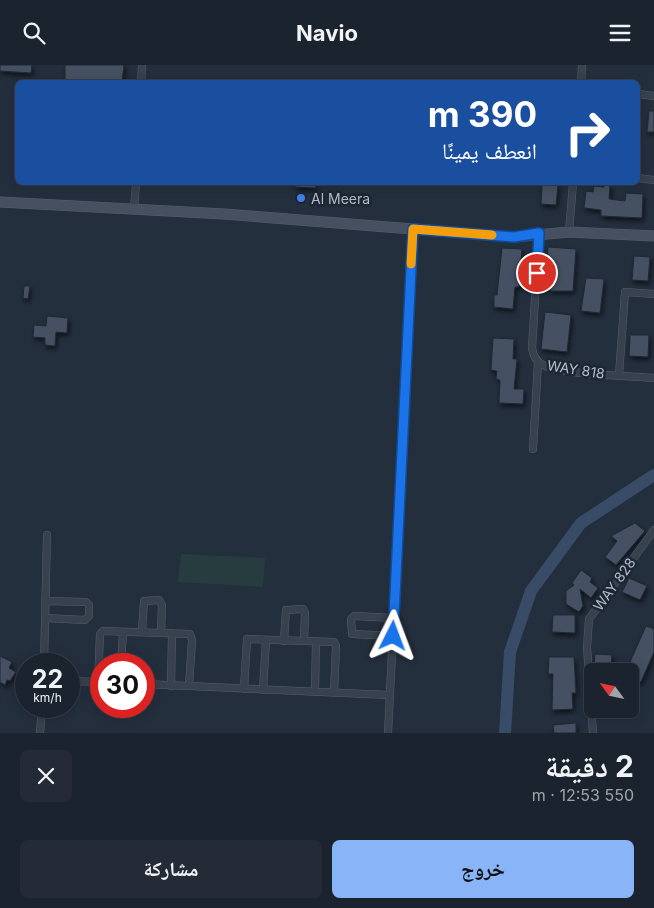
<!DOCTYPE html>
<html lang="ar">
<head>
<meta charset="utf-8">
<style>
  body { margin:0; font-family:Inter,"Noto Naskh Arabic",sans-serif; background:#242b36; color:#f1f3f6; direction:rtl; height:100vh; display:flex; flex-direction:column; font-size:19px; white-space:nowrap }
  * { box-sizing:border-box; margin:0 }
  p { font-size:16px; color:#a0a4aa }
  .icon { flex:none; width:28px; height:28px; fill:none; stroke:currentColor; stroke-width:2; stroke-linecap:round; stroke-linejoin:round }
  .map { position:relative; height:668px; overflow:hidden; direction:ltr }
  .details { display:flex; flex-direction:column; background:#1b232e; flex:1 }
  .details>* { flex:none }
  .banner { position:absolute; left:15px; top:15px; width:625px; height:105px; border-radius:8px; box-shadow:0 2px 12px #0003,0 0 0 1px #39404a; direction:rtl; background:#1a4fa0; color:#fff; overflow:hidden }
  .needle { width:32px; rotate:303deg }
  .buttons { position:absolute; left:584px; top:598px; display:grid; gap:10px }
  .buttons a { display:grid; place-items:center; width:55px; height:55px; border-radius:8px; background:#1b232e; box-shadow:0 2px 12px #0003,0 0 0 1px #39404a; font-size:25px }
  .speed { position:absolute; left:15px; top:588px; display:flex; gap:10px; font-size:25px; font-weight:700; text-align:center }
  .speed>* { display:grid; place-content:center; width:65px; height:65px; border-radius:50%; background:#1b232e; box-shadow:0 2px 12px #0003,0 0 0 1px #39404a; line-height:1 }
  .speed small { font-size:12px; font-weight:400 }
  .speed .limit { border:8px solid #d22; background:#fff; color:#111 }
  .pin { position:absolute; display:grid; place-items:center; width:42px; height:42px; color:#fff; margin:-21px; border:2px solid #fff; border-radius:50%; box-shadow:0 1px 5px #0007 }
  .me { position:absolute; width:55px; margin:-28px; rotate:3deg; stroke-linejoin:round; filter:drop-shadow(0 0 4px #0008) }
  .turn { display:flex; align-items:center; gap:18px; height:105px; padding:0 20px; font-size:22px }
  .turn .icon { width:65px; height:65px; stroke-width:2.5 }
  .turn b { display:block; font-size:35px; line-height:42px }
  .round { display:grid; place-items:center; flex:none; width:52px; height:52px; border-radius:8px; background:#242b36 }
  .head { display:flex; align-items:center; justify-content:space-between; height:85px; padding:0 20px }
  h1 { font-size:30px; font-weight:700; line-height:38px }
  .action { display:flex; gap:10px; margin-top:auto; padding:10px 20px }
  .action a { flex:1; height:58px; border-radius:8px; background:#8ab4f8; color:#111; font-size:20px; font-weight:700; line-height:58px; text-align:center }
  .action a+a { background:#242b36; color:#f1f3f6 }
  header { display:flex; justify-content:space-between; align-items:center; height:65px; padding:0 20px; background:#1b232e; font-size:22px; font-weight:700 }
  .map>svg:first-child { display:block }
  .green { fill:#263c3f }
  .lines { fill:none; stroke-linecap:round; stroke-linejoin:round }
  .river { stroke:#394c67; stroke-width:12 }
  .building { fill:#455162; stroke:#1f2835; filter:url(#shadow) }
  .street-casing { stroke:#565f6c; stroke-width:8 }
  .secondary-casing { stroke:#565f6c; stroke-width:11 }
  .street { stroke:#38414e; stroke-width:7 }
  .secondary { stroke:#465061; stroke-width:10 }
  .route-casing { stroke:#114b97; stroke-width:12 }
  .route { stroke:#1a73e8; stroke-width:9 }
  .slow { stroke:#f59e0b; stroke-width:9 }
  .shop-dot { fill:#3f7fe0; stroke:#1d2633; stroke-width:2 }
  .labels { text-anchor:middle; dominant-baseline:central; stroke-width:5; stroke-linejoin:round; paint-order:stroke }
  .poi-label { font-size:14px; fill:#b4bcc9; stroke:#1d2633; text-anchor:start }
  .street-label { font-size:14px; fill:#b4bcc9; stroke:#1d2633 }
</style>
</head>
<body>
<header><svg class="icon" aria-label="menu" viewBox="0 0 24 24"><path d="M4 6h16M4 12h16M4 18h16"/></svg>Navio<svg class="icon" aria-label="search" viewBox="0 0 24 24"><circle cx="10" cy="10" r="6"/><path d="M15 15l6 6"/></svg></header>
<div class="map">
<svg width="654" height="668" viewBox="0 0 654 668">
  <defs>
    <filter id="shadow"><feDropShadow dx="1.5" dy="3" stdDeviation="2.5" flood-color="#0009"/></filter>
  </defs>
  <rect width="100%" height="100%" fill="#242f3e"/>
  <path class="green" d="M 181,489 L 265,493 L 263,522 L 178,517 Z"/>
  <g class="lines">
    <path class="river" d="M 505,668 L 510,587 L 531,526 L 581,458 L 654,410"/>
  </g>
  <path class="building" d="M 0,0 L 32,0 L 31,8 L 0,6 Z
    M 65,0 L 124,0 L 122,18 L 65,18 Z
    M 649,46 L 654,46 L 654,67 L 647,67 Z
    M 295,118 L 315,118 L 316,123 L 295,122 Z
    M 542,119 L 558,120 L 556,140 L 541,139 Z
    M 604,120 L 610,121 L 609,134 L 625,136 L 626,128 L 643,129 L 642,153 L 601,151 L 601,145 L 584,143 L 586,126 L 593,127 L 594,121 L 604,122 Z
    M 548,182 L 576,184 L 573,226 L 550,226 L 550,202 L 547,202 Z
    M 502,183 L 522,184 L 519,222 L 515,222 L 513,244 L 494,242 L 494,230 L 497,230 Z
    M 634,191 L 650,192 L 648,216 L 632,215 Z
    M 586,213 L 604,214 L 600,248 L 581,246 Z
    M 24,221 L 30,221 L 28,234 L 23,233 Z
    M 545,247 L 571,250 L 567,287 L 541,284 Z
    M 47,251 L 68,253 L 67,268 L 56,267 L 55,281 L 45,280 L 45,273 L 33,272 L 34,260 L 46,261 Z
    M 630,270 L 649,270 L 648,292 L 629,291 Z
    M 493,273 L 514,274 L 513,294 L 517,294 L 514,324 L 524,324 L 523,339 L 499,338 L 500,315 L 496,314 L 497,306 L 491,305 Z
    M 635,458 L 645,466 L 616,500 L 605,492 L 617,476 L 611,471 Z
    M 581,505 L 592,513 L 590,517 L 598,523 L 591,533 L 580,524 L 583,541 L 579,547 L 566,539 L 566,526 L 574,520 L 572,518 Z
    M 629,513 L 647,521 L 640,535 L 622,527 Z
    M 553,550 L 575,550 L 575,568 L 552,567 Z
    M 646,561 L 654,564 L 654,587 L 641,617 L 630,611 L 630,606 L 626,606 Z
    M 595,589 L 612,590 L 611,601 L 594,601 Z
    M 0,591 L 12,597 L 9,603 L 16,607 L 10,616 L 7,615 L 5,620 L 0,617 Z
    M 549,592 L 574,592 L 576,628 L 572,628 L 573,644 L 552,645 L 553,609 L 548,609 Z
    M 576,658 L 576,668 L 554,668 L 553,660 Z"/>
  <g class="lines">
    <g class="street-casing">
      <path id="street" d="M 141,18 L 142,0
        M 581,18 L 582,0
        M 638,29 L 654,31
        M 638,113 L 654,115
        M 134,144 L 136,118
        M 569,167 L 573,118
        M 539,168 L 532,283 C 533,289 535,295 541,299 C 561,310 628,311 654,313
        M 619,310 L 625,227 L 654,229
        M 533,384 L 538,297
        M 45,553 L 85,555 L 89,551 L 89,540 L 86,537 L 45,536
        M 142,567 L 144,536 L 159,535 L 162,540 L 161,568
        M 393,571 L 352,569 L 351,554 L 354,551 L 394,553
        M 284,576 L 286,545 L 303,544 L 305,548 L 304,576
        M 44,599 L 47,470
        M 121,599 L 123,567
        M 69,616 L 101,617
        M 98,617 L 100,569 L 103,566 L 190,569 L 192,575 L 189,621
        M 144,619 L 389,630
        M 171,621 L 172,568
        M 244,624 L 247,574 L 334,577 L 336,581 L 334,628
        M 263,625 L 266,575
        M 315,627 L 316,576
        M 40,668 L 42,641
        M 388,668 L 413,164
        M 593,668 L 587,582 L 589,554 L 654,465"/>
    </g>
    <g class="secondary-casing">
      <path id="secondary" d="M 0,137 L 224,149 L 514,172 L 569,167 L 654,171"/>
    </g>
    <use href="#street" class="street"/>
    <use href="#secondary" class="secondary"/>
  </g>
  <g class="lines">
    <g class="route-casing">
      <path id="route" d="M 393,571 L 413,164 L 514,172 L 539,168 L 537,208"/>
    </g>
    <use href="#route" class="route"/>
    <path class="slow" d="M 411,199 L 413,164 L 492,170"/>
  </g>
  <circle class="shop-dot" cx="301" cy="133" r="5"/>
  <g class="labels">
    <g class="poi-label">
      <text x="311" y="133">Al Meera</text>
    </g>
    <g class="street-label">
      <text transform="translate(576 304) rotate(9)">WAY 818</text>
      <text transform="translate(614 519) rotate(-54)">WAY 828</text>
    </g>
  </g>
</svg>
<div class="buttons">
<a><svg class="needle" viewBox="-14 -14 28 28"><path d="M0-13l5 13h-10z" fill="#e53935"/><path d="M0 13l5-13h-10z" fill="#a0a4aa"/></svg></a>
</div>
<div class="speed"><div>22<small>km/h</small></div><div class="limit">30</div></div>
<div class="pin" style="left:537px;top:208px;background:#d93025"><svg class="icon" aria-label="arrive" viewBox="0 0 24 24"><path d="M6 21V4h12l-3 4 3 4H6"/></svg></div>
<svg class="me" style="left:393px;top:571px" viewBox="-20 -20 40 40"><path d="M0-17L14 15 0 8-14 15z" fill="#1a73e8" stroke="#fff" stroke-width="4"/></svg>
<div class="banner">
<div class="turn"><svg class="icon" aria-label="right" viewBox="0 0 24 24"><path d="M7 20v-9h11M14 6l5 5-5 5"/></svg><div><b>390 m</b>انعطف يمينًا</div></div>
</div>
</div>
<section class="details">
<div class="head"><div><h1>2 دقيقة</h1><p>550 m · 12:53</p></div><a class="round"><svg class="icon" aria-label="close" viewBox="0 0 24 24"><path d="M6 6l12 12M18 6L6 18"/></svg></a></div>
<div class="action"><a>خروج</a><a>مشاركة</a></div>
</section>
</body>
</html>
